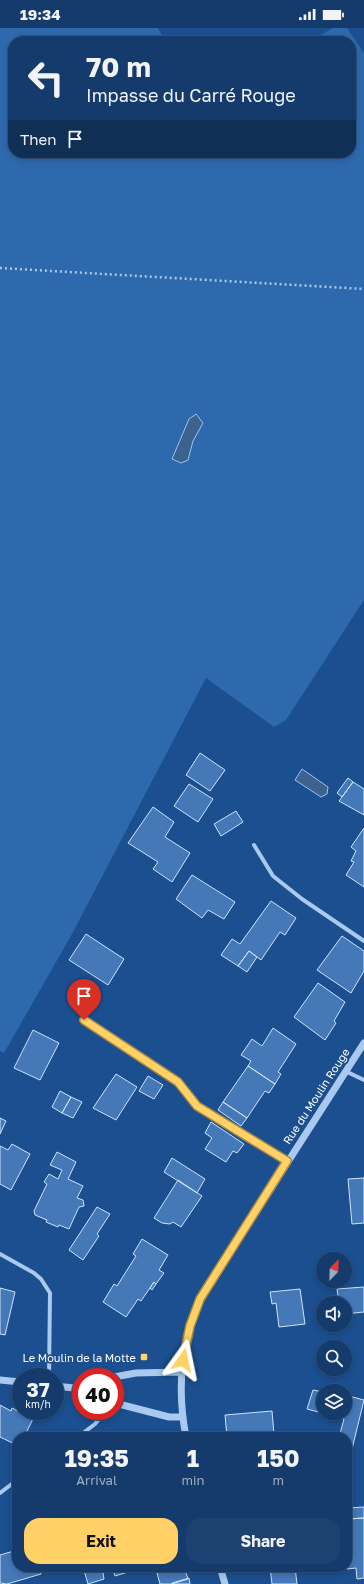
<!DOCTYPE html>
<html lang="en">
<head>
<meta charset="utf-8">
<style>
  body { margin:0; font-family:"Golos Text",sans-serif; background:#1d4271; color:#f1f3f6; height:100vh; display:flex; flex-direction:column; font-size:15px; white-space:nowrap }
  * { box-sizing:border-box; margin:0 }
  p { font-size:13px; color:#9dadc1 }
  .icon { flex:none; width:22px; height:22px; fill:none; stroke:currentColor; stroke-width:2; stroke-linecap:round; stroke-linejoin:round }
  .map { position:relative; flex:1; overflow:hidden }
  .details { position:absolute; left:12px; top:1404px; width:340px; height:140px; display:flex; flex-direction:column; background:#143b6b; border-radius:16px; box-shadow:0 2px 6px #0003,0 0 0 1px #33557e }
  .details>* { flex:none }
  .banner { position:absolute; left:8px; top:8px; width:348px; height:122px; border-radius:16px; box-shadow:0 2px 6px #0003,0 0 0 1px #33557e; background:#143b6b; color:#f1f3f6; overflow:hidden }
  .needle { width:26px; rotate:23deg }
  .buttons { position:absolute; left:316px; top:1224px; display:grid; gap:8px }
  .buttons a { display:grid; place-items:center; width:36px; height:36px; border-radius:50%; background:#143b6b; box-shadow:0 2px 6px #0003,0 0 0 1px #33557e; font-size:20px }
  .speed { position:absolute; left:12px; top:1340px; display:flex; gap:8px; font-size:20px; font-weight:700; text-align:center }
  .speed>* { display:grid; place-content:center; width:52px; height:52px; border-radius:50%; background:#143b6b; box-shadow:0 2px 6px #0003,0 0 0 1px #33557e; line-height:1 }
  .speed small { font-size:10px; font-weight:400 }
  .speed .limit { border:6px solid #d22; background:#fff; color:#111 }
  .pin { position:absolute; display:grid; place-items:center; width:34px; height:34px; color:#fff; margin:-41px -17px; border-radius:50% 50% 50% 0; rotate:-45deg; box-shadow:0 0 4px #0007 }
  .pin .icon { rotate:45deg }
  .me { position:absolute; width:44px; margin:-22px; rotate:12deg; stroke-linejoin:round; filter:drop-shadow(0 0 3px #0008) }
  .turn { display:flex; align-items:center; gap:14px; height:84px; padding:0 12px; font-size:18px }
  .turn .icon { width:52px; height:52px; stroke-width:2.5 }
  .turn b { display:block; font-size:28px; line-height:34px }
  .then { display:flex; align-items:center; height:38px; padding:0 12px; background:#0003; gap:8px; font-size:15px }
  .eta { display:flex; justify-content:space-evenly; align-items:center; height:68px; text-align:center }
  .eta b { font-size:24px; font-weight:700; line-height:28px }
  .button { display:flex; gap:8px; margin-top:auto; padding:8px 12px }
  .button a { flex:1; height:46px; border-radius:16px; background:#ffd166; color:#111; font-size:16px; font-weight:700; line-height:46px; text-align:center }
  .button a+a { background:#1d4271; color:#f1f3f6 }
  .status { display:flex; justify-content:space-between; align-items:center; height:28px; padding:0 20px; background:#143b6b; direction:ltr }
  .status svg { height:11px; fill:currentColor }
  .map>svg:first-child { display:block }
  .green { fill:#2e69ad }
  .water { fill:#3c6290; stroke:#9cc4f0 }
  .building { fill:#4478b7; stroke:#cfe3fa }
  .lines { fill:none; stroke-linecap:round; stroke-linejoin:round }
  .path { stroke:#a9c9ee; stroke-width:2.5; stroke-dasharray:2 3; stroke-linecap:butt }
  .minor { stroke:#a9c9ee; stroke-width:4 }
  .tertiary { stroke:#a9c9ee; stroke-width:7 }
  .route-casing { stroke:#a68842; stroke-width:10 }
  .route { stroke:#ffd166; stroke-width:7 }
  .poi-dot { fill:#ffd166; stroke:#1b4f8f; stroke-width:1.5 }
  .labels { text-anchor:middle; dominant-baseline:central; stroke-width:3.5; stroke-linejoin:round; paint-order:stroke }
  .street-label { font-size:11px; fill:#fff; stroke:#1b4f8f }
  .poi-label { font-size:11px; fill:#fff; stroke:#1b4f8f; text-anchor:end }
</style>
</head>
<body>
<div class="status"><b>19:34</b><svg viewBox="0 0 49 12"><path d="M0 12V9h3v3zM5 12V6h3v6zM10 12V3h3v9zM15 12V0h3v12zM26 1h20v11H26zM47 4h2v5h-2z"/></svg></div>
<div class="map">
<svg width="364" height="1556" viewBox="0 0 364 1556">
  <rect width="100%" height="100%" fill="#1b4f8f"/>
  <path class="green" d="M 0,0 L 158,0 L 165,13 L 13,13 L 13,125 L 351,125 L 351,13 L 310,13 L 333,0 L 347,0 L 364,25 L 364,572 L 286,692 L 274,699 L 206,650 L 72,906 L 4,1025 L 0,1023 Z"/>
  <path class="water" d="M 196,386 L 203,395 L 193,413 L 188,432 L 181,435 L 172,431 L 189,391 Z
    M 302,741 L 328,759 L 327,766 L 321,769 L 295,752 Z"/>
  <path class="building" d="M 200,725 L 225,742 L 210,763 L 186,747 Z
    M 348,750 L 353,754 L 342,769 L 337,765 Z
    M 353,754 L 364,761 L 364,787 L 339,773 Z
    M 189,756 L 213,771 L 198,794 L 174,778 Z
    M 153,779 L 174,794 L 165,809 L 190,825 L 172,854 L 153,841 L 158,834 L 128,815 Z
    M 236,783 L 243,794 L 221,808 L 214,796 Z
    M 364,800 L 364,859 L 346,847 L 354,834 L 351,833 L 356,823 L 351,819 Z
    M 192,847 L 235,874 L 224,891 L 208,882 L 202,890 L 176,871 Z
    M 271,873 L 296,890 L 285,907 L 280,904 L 261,932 L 249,923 L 238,938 L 221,927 L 232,911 L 240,916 Z
    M 86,906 L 124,931 L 108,957 L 69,932 Z
    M 342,908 L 364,923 L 364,943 L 351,965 L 317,942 Z
    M 249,923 L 257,929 L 247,944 L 238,938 Z
    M 318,955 L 345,974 L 334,993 L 336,995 L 325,1012 L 294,989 Z
    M 273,1000 L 296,1016 L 278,1044 L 281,1046 L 275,1056 L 248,1038 L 251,1033 L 241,1027 L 252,1011 L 262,1018 Z
    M 33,1002 L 59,1015 L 40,1052 L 14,1040 Z
    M 248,1038 L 275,1056 L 269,1065 L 265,1063 L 247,1090 L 223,1074 Z
    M 116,1046 L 137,1059 L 116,1092 L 93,1080 Z
    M 148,1048 L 163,1057 L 154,1071 L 139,1063 Z
    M 60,1063 L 71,1069 L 62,1085 L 52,1079 Z
    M 71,1069 L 82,1074 L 73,1090 L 62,1085 Z
    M 223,1074 L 247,1090 L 241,1098 L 218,1082 Z
    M 0,1090 L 6,1093 L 0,1106 Z
    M 211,1094 L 244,1116 L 237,1125 L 233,1123 L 226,1134 L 205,1121 L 212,1110 L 205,1105 Z
    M 12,1116 L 30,1126 L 11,1162 L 0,1156 L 0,1118 L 8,1122 Z
    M 57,1124 L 76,1134 L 68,1151 L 83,1158 L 77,1170 L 83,1172 L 84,1178 L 79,1179 L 69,1201 L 59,1197 L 58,1199 L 46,1194 L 47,1192 L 35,1187 L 34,1183 L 47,1156 L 44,1154 L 49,1146 L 58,1151 L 62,1142 L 50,1137 Z
    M 172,1130 L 205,1151 L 197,1165 L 164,1144 Z
    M 364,1150 L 364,1195 L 352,1196 L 348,1151 Z
    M 178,1152 L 202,1168 L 181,1199 L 173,1194 L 170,1196 L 162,1195 L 154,1190 Z
    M 97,1179 L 110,1186 L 97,1206 L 99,1208 L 83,1232 L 69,1222 Z
    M 142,1211 L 168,1227 L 159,1242 L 164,1245 L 156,1256 L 154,1254 L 141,1273 L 138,1271 L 126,1289 L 103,1274 L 114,1256 L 117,1258 L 136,1228 L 133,1226 Z
    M 154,1254 L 156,1256 L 152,1262 L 150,1260 Z
    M 364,1259 L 364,1284 L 345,1286 L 345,1275 L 339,1275 L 337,1261 Z
    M 0,1260 L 15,1264 L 5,1307 L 0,1306 Z
    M 300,1261 L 305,1296 L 279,1299 L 276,1275 L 272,1276 L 270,1264 Z
    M 313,1362 L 323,1364 L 323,1385 L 345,1385 L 345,1367 L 364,1372 L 352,1421 L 347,1420 L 347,1409 L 339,1409 L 344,1391 L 307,1381 Z
    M 0,1377 L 11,1383 L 12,1380 L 33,1391 L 24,1409 L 17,1409 L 17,1417 L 0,1409 Z
    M 272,1383 L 274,1406 L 227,1409 L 225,1387 Z
    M 111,1405 L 114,1409 L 106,1409 Z
    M 364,1479 L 364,1490 L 349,1491 L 349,1480 Z
    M 364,1490 L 364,1550 L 357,1551 L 356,1540 L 347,1541 L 347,1491 Z
    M 17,1522 L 17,1539 L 39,1539 L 41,1546 L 7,1556 L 0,1555 L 0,1527 Z
    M 39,1539 L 51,1539 L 51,1541 L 40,1544 Z
    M 83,1539 L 127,1539 L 128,1544 L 115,1548 L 113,1542 L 103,1545 L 104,1551 L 88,1556 Z
    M 162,1539 L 184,1539 L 188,1551 L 172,1556 L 160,1556 L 157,1545 L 163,1543 Z
    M 270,1539 L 295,1539 L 297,1556 L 272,1556 Z
    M 189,1550 L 190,1556 L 172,1556 L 172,1555 Z"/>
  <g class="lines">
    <path class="path" d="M 0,240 L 364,261"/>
    <path class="minor" d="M 254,817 L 273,848 L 302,871 L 364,913
      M 84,992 L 178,1054 L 197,1079 L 287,1133
      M 345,1043 L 364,1052
      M 0,1226 L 34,1245 L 41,1251 L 50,1265 L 49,1349
      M 78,1409 L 95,1396 L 105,1383
      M 0,1465 L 17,1452"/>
    <path class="tertiary" d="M 114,1349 L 136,1345 L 180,1344
      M 0,1352 L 21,1354
      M 55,1358 L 74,1360 L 81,1358
      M 115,1375 L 169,1389 L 182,1389
      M 186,1409 C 176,1356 182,1321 200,1271 L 364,1015
      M 220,1539 L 225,1556"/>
  </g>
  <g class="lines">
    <g class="route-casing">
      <path id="route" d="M 84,992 L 178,1054 L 197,1078 L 287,1133 L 200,1271 L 190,1298 L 183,1332"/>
    </g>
    <use href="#route" class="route"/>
  </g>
  <rect class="poi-dot" x="140" y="1325" width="8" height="8" rx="2"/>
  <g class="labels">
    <g class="street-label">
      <text transform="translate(316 1068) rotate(-57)">Rue du Moulin Rouge</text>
    </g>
    <g class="poi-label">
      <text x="136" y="1329">Le Moulin de la Motte</text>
    </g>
  </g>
</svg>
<div class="buttons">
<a><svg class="needle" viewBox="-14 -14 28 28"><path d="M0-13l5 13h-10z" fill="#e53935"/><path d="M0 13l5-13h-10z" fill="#9dadc1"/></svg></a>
<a><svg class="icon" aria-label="sound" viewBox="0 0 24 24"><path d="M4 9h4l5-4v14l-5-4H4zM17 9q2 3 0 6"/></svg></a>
<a><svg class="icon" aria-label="search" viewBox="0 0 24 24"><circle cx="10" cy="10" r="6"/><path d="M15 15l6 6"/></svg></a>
<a><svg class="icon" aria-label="layers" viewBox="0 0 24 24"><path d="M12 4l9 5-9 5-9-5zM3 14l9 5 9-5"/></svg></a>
</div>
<div class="speed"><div>37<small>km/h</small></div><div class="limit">40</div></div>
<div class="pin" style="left:84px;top:992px;background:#d93025"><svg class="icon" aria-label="arrive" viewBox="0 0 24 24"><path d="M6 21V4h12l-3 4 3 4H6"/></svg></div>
<svg class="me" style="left:183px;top:1332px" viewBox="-20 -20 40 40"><path d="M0-17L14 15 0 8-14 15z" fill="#ffd166" stroke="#fff" stroke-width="4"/></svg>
<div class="banner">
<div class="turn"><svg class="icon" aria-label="left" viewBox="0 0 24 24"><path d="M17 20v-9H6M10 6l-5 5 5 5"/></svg><div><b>70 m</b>Impasse du Carré Rouge</div></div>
<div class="then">Then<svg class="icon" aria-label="arrive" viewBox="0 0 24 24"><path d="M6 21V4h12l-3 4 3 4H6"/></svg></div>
</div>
<section class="details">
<div class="eta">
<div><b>19:35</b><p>Arrival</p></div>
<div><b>1</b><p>min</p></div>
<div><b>150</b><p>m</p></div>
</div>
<div class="button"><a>Exit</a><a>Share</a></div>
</section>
</div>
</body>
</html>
